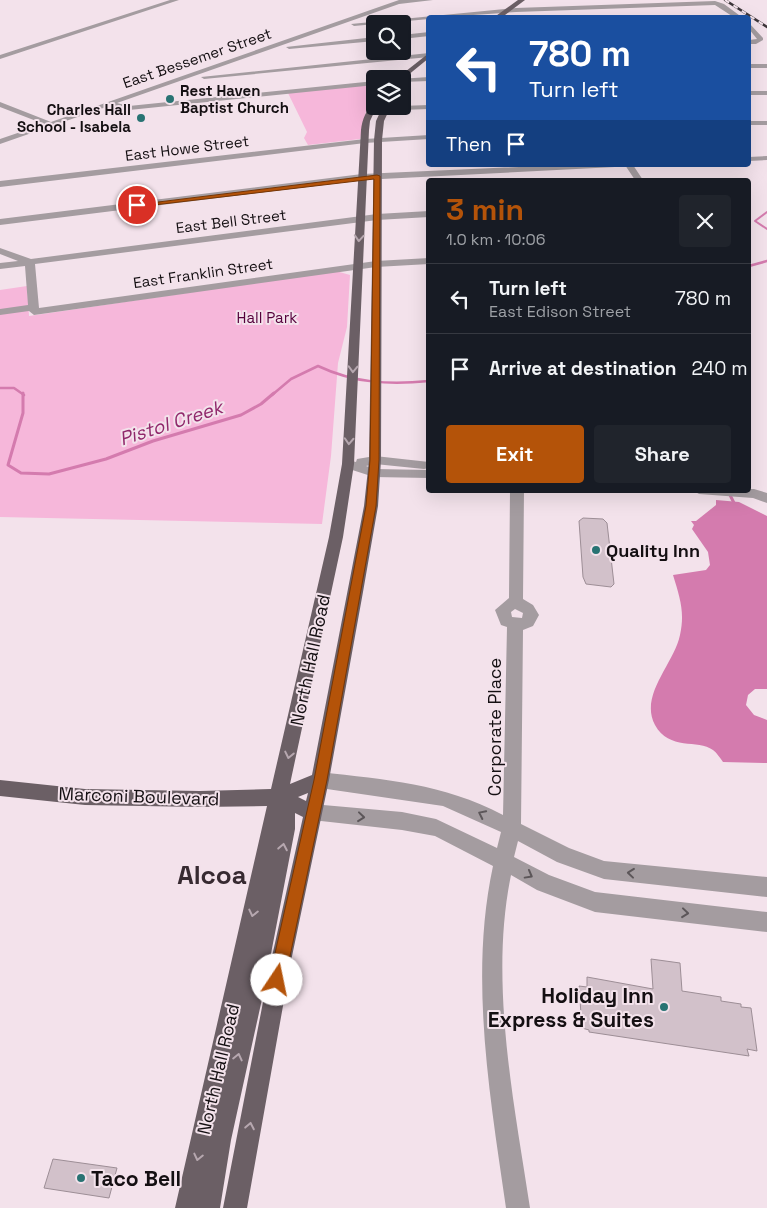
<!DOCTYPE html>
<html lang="en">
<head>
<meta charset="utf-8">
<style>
  body { margin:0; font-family:"Space Grotesk",sans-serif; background:#20242c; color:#f1f3f6; height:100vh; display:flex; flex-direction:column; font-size:19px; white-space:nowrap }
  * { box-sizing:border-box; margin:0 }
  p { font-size:16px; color:#9ea1a6 }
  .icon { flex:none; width:28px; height:28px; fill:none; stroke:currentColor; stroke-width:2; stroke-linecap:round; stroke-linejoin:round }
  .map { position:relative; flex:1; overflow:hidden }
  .sheet { position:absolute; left:426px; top:178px; width:325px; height:315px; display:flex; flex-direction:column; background:#171b24; border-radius:5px; box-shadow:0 5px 20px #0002 }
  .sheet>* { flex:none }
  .guide { position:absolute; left:426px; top:15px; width:325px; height:152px; border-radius:5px; box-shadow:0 5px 20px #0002; background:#1a4fa0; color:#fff; overflow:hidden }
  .fabs { position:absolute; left:366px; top:15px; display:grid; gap:10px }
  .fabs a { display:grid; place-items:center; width:45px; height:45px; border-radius:5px; background:#171b24; box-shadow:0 5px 20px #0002; font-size:25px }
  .pin { position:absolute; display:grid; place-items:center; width:42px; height:42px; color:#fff; margin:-21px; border:2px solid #fff; border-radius:50%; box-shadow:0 1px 5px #0007 }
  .me { position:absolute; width:55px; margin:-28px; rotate:11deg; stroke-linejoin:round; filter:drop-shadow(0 0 4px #0008) }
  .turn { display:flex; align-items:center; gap:18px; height:105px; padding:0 20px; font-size:22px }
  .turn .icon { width:65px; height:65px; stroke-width:2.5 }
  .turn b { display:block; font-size:35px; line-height:42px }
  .then { display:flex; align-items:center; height:48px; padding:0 20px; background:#0003; gap:10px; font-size:19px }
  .round { display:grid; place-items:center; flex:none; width:52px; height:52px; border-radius:5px; background:#20242c }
  .headline { display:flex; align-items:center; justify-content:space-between; height:85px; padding:0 20px }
  h1 { font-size:30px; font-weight:700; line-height:38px; color:#b45309 }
  .action { display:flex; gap:10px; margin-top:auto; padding:10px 20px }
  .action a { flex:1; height:58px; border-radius:5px; background:#b45309; color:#fff; font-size:20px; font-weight:700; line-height:58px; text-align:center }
  .action a+a { background:#20242c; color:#f1f3f6 }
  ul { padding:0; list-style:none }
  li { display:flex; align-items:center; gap:15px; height:70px; padding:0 20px; border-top:1px solid #363941 }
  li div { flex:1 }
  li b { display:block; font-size:19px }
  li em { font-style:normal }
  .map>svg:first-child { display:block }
  .green { fill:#f6b7da }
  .water { fill:#d47bae }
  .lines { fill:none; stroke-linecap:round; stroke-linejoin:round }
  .stream-far2 { stroke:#d47bae; stroke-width:2 }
  .stream-far1 { stroke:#d47bae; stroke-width:2.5 }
  .stream { stroke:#d47bae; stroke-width:3 }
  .building { fill:#d2c1ca; stroke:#9d8e96 }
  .minor { fill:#a49ca0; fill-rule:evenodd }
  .major { fill:#6b5f65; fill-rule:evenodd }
  .rail-casing { stroke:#3d363a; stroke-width:2.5 }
  .rail { stroke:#f3e2eb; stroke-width:2; stroke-dasharray:5; stroke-linecap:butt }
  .oneway { stroke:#b6a7af }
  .oneway2 { stroke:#5c5659 }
  .route { fill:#b45309; stroke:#753606 }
  .poi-dot { fill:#287373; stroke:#f3e2eb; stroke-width:2 }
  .labels { text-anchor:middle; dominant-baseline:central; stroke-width:4; stroke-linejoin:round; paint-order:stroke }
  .far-street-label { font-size:15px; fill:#140f12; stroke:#f3e2eb }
  .far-poi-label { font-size:15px; font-weight:bold; fill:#140f12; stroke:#f3e2eb; text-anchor:start }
  .far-park-label { font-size:15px; fill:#55023c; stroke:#f3e2eb }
  .poi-label { font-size:18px; font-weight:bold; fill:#140f12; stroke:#f3e2eb; text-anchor:start }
  .street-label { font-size:18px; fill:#140f12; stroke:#f3e2eb }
  .water-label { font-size:19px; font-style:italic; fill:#90286b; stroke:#f3e2eb }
  .near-poi-label { font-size:21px; font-weight:bold; fill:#140f12; stroke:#f3e2eb; text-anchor:end }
  .near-district-label { font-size:26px; font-weight:bold; fill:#372a31; stroke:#f3e2eb }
</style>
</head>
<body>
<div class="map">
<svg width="767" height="1208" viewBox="0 0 767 1208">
  <rect width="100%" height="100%" fill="#f3e2eb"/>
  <path class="green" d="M 375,84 L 375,98 L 366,111 L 360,139 L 308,145 L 304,138 L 307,132 L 288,93 Z
    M 336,271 L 350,275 L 347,327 L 338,363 L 331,456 L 322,524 L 0,517 L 0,290 L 27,286 L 29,316 Z"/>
  <path class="water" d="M 716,500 L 739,502 L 767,516 L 767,689 L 755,689 L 748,695 L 746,705 L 754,715 L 767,720 L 767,763 L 723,762 C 720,758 717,753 713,750 C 698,739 669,751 655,725 C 639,695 674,664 680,635 C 685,612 680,598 673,575 L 706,570 L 710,565 L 708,552 L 692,529 L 694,525 L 691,521 L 696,521 L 716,505 Z"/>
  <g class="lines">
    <path class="stream-far2" d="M 767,212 L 755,221 L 767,229"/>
    <path class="stream-far1" d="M 749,266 L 767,261
      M 0,388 L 14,388 L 24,395
      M 272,395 L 291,379 L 318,366 C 354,383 389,385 429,381"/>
    <path class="stream" d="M 23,393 L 23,413 L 8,465 L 21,473 L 49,474 L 106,459 L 153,441 L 241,415 L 261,404 L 274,393
      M 729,493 L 734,503"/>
  </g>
  <path class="building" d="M 583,518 L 603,519 L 607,523 L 614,584 L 611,587 L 586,584 L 583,577 L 579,521 Z
    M 651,959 L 680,963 L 682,991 L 721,997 L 721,1001 L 741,1004 L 741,1007 L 751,1008 L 757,1051 L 747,1049 L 749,1056 L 589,1032 L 589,1030 L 582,1028 L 579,986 L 587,987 L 587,977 L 653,989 Z
    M 53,1159 L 117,1168 L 109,1198 L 44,1188 Z"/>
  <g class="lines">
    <path class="minor" d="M 170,0 L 179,0 L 0,59 L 0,55 Z
      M 399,0 L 433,0 L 399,4 L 117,103 L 129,106 L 375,81 L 375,85 L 129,110 L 109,106 L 0,144 L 0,139 L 44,124 L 0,107 L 0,102 L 51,122 Z
      M 715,1 L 724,4 L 743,18 L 735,18 L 715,5 L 516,12 L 429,18 L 429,19 L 354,26 L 351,24 L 516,8 Z
      M 749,23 L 763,38 L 763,40 L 756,44 L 749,44 L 749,40 L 757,39 L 749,29 Z
      M 429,32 L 429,36 L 402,39 L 402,35 Z
      M 375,37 L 375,41 L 289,49 L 286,47 Z
      M 429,53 L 429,57 L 204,79 L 201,77 Z
      M 749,64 L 767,64 L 767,68 L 749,68 Z
      M 429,77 L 429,81 L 402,82 L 402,79 L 399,79 Z
      M 749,91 L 767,91 L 767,95 L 749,95 Z
      M 429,105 L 429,109 L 372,111 L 368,109 L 372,107 Z
      M 749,121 L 767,121 L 767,125 L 749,125 Z
      M 429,135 L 429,139 L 365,143 L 0,187 L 0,181 L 365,139 Z
      M 767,156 L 767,160 L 749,161 L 749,157 Z
      M 563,165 L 619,165 L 615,167 L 362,180 L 0,225 L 0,219 L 362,174 Z
      M 625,165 L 633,165 L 643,180 L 635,180 Z
      M 429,211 L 429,217 L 377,220 L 35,264 L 39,308 L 376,261 L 429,258 L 429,264 L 376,267 L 34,315 L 29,311 L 0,315 L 0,309 L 28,305 L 25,266 L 0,269 L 0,263 L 18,261 L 0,254 L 0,248 L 31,259 L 377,214 Z
      M 375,456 L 429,462 L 429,468 L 424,469 L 375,464 L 366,466 L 375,469 L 429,470 L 429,478 L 374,477 L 343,467 L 342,464 L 348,460 L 356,462 L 357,459 Z
      M 754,489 L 767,493 L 767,503 L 753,498 L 699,494 L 692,490 Z
      M 510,490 L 524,490 L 523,599 L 533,605 L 539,615 L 533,626 L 523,630 L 521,824 L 569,848 L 604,861 L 767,877 L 767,897 L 604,879 L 557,862 L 518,841 L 514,857 L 549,875 L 595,892 L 767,912 L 767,932 L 595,912 L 537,890 L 511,875 C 489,982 514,1102 530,1208 L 506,1208 C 490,1096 469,978 493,866 L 435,836 L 402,830 L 312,820 L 306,818 L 303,812 L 306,806 L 312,804 L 402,812 L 436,819 L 497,848 L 501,832 L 443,806 L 320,788 L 314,786 L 311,780 L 314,774 L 320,772 C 387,780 442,783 503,815 L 507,627 L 501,625 L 495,610 L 509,598 ZM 515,609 L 523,613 L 522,618 L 512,617 L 511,612 Z"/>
    <path class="major" d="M 518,0 L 525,0 L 501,18 L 493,18 Z
      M 429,53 L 429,58 L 402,80 L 396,79 Z
      M 375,102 L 375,106 L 377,106 L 370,121 L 369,130 L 354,464 L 343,537 L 290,784 L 312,775 L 364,506 L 369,460 L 374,140 L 376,121 L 383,106 L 391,106 L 384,121 L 382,140 L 381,460 L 378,506 L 363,592 L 329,780 L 291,961 L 247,1208 L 223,1208 L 271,961 L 303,817 L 295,813 L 295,829 L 264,990 L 231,1140 L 220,1208 L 175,1208 L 267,806 L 200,807 L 85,805 L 0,796 L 0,780 L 85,789 L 200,791 L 271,789 L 329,537 L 342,464 L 361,130 C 362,120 367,107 375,102 ZM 308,793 L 306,801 L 298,797 Z"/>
    <g class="rail-casing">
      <path id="rail" d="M 725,0 L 767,27"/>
    </g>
    <use href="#rail" class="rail"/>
  </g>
  <defs><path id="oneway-chevron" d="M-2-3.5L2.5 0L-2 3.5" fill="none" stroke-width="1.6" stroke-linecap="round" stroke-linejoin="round" transform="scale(1.25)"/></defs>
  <g class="oneway">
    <use href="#oneway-chevron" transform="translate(359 238) rotate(94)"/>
    <use href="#oneway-chevron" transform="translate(353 369) rotate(92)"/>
    <use href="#oneway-chevron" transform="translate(349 441) rotate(93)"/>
    <use href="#oneway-chevron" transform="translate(289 755) rotate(102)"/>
    <use href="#oneway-chevron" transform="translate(283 847) rotate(-79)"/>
    <use href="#oneway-chevron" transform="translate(253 913) rotate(103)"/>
    <use href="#oneway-chevron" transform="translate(238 1057) rotate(-77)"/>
    <use href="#oneway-chevron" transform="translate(250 1126) rotate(-79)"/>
    <use href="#oneway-chevron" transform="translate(198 1157) rotate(103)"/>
  </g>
  <g class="oneway2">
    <use href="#oneway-chevron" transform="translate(482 814) rotate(-154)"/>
    <use href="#oneway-chevron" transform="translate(361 817) rotate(6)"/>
    <use href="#oneway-chevron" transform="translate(631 873) rotate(-174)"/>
    <use href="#oneway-chevron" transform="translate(529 875) rotate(29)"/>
    <use href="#oneway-chevron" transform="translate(685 913) rotate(6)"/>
  </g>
  <path class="route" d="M 377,175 L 380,176 L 379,460 L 376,506 L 327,780 L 285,980 L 283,985 L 277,988 L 272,985 L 269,980 L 314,780 L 366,506 L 370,460 L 374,179 L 137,207 L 134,205 Z"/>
  <g class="poi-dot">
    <circle cx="170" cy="99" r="5"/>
    <circle cx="141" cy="118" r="5"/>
    <circle cx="596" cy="550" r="5"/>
    <circle cx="664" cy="1007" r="5"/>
    <circle cx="81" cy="1178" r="5"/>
  </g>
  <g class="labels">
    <g class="far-street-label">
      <text transform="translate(197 58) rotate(-19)">East Bessemer Street</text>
      <text transform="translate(187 148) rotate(-7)">East Howe Street</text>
      <text transform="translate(231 221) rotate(-7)">East Bell Street</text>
      <text transform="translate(203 273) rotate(-8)">East Franklin Street</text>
    </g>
    <g class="far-poi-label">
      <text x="180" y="90">Rest Haven<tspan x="180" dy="17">Baptist Church</tspan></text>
      <text x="131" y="109" text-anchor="end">Charles Hall<tspan x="131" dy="17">School - Isabela</tspan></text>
    </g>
    <g class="far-park-label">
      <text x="267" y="317">Hall Park</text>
    </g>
    <g class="poi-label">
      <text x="606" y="550">Quality Inn</text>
    </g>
    <g class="street-label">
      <text transform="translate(310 660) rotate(-78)">North Hall Road</text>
      <text transform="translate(494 727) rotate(-90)">Corporate Place</text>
      <text transform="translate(139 796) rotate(2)">Marconi Boulevard</text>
      <text transform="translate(218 1069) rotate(-77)">North Hall Road</text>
    </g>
    <g class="water-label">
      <text transform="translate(171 423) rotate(-18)">Pistol Creek</text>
    </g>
    <g class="near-poi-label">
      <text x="654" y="995">Holiday Inn<tspan x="654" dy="24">Express &amp; Suites</tspan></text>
      <text x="91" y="1178" text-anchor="start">Taco Bell</text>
    </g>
    <g class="near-district-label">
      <text x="212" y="875">Alcoa</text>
    </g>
  </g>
</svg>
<div class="fabs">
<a><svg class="icon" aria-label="search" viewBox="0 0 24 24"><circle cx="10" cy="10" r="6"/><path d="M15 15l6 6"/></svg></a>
<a><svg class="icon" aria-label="layers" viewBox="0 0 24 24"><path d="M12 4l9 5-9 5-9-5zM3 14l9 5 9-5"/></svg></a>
</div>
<div class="pin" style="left:137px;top:205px;background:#d93025"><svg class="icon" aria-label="arrive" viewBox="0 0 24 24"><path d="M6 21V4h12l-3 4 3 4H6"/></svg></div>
<svg class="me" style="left:277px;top:980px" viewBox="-20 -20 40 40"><circle r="19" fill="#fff"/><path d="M0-13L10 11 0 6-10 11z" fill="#b45309"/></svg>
<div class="guide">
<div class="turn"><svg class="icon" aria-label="left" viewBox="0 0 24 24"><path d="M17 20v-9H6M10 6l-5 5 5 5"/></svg><div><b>780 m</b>Turn left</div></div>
<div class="then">Then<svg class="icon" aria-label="arrive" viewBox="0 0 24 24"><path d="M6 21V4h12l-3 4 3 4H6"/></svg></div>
</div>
<section class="sheet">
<div class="headline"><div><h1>3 min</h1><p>1.0 km · 10:06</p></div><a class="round"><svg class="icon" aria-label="close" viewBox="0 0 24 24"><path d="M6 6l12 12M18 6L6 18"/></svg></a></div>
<ul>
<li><svg class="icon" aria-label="left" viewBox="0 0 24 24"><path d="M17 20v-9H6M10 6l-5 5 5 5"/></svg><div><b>Turn left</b><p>East Edison Street</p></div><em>780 m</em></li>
<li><svg class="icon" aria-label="arrive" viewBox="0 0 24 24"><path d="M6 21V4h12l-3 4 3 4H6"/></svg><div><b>Arrive at destination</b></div><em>240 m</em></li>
</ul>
<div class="action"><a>Exit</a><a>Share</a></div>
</section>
</div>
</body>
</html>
